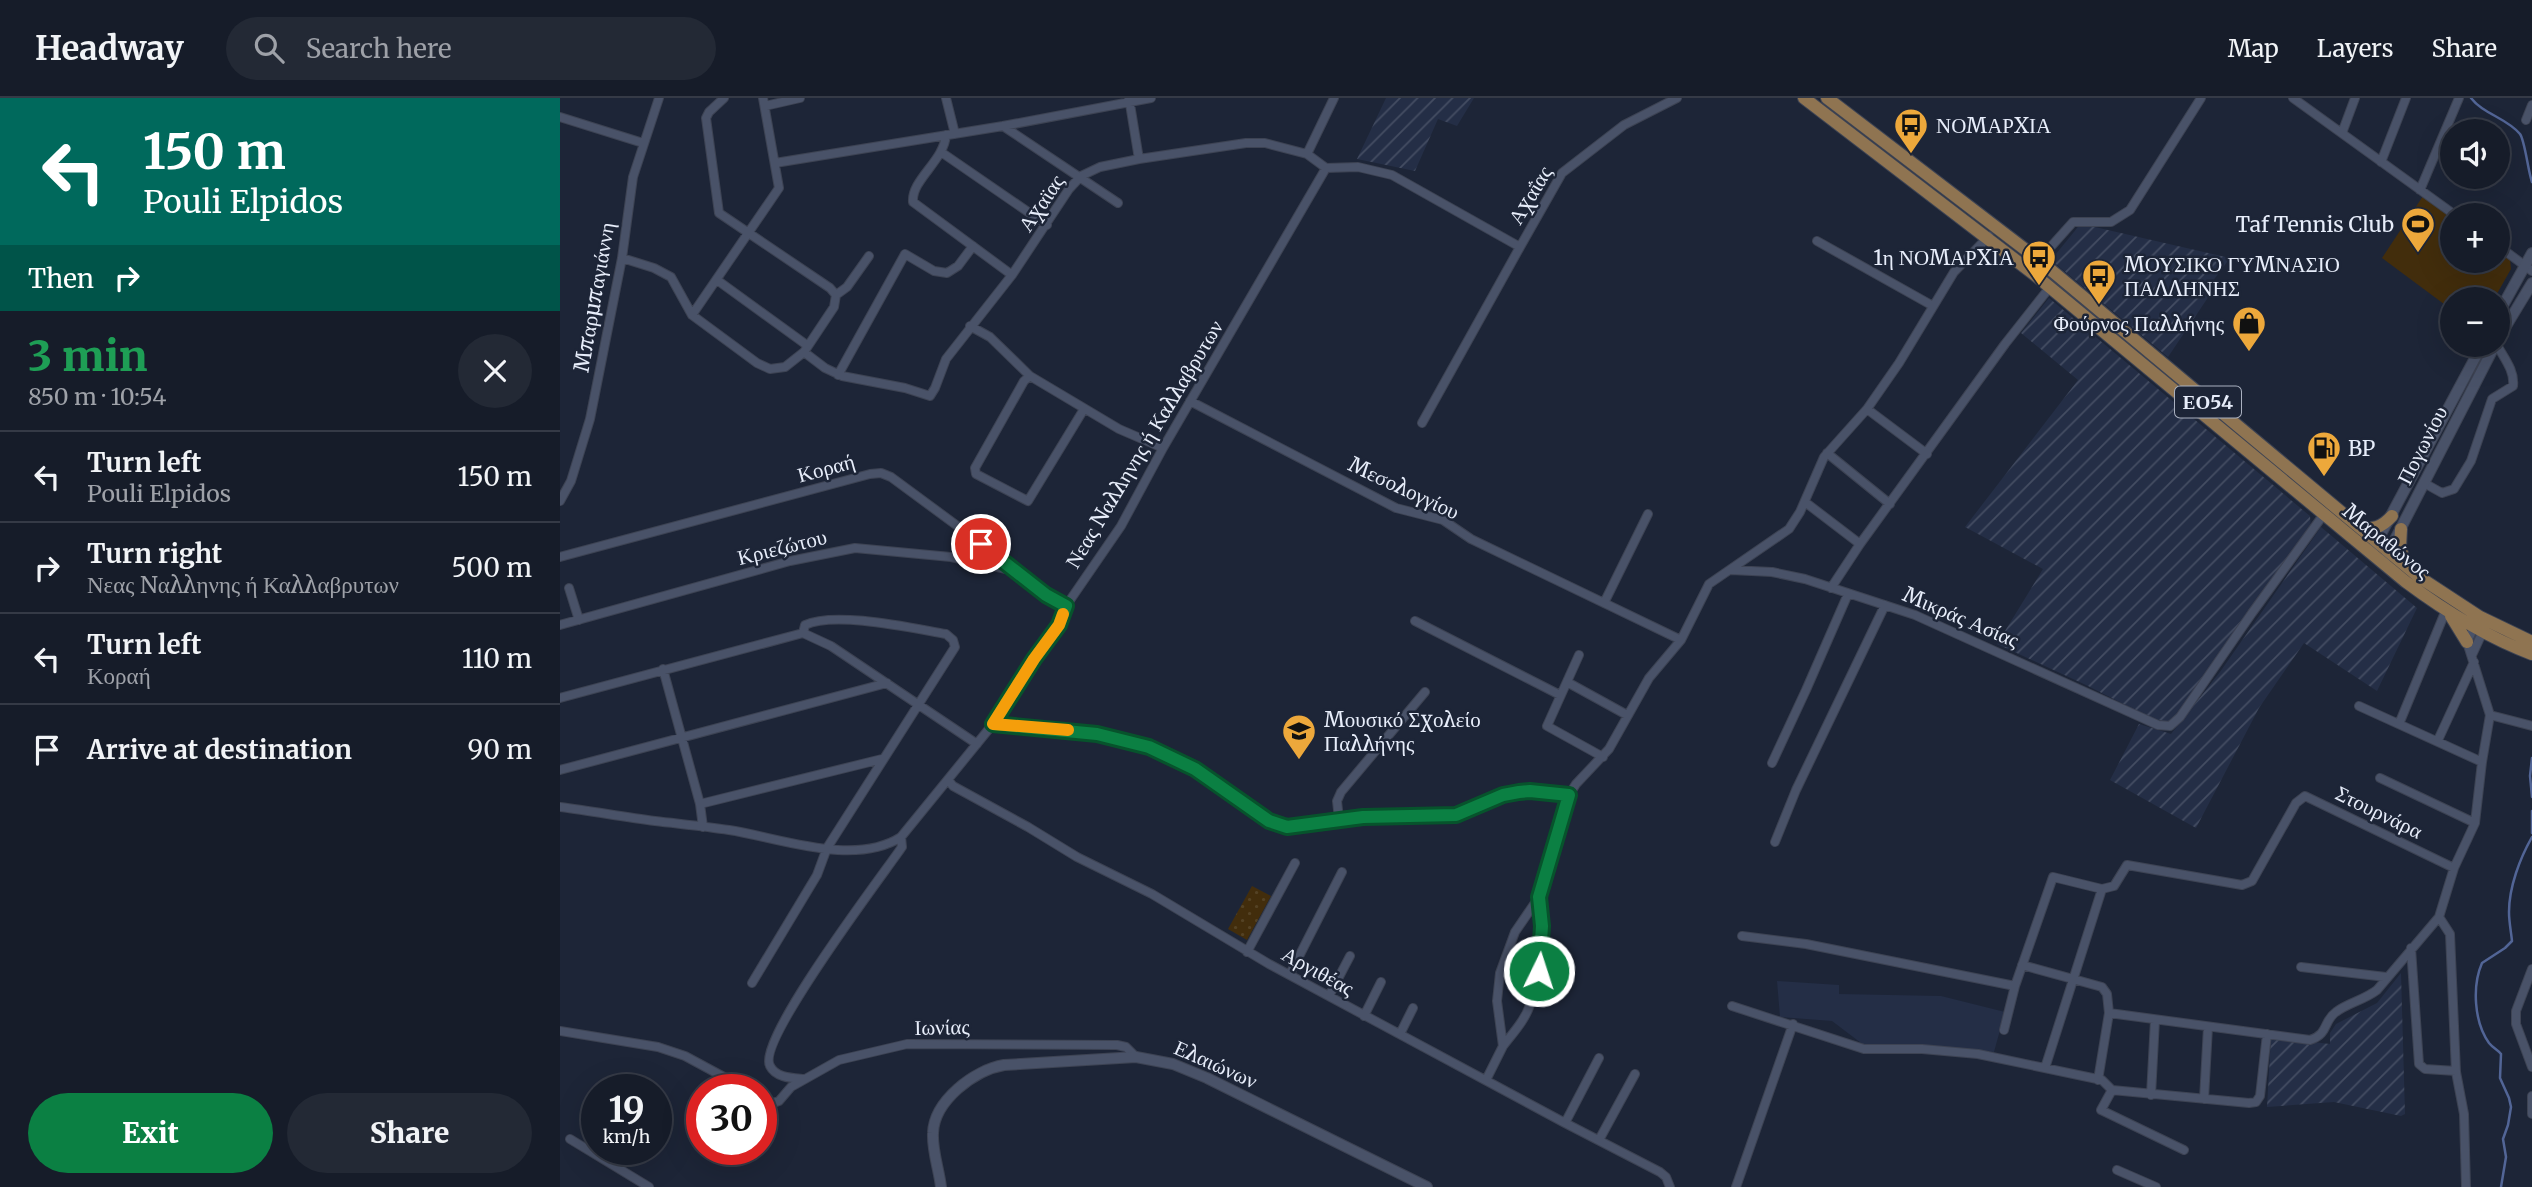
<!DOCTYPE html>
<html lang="en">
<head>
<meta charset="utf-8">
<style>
  body { margin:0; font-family:Merriweather,serif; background:#232935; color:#f1f3f6; height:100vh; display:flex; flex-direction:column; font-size:26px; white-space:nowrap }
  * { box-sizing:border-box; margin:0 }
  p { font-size:23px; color:#9ea1a8 }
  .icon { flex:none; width:38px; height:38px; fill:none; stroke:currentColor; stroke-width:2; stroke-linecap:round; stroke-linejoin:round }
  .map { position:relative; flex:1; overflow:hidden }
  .sheet { display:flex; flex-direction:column; background:#161c29; width:560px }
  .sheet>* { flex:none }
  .banner { background:#00695c; color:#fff; overflow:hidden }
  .fabs { position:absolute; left:1880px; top:21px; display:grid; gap:14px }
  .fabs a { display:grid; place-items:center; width:70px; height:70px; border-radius:50%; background:#161c29; box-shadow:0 7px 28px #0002,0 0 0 2px #353a46; font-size:35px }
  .speed { position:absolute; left:21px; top:976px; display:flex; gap:14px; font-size:35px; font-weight:700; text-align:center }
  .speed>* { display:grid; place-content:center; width:91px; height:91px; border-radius:50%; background:#161c29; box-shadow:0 7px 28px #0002,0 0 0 2px #353a46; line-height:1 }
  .speed small { font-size:18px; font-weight:400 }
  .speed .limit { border:10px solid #d22; background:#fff; color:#111 }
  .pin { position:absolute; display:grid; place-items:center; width:60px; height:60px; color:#fff; margin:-30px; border:4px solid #fff; border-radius:50%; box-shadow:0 2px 7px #0007 }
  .me { position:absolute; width:77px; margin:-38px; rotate:4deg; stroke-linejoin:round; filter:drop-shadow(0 0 5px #0008) }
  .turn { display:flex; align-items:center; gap:24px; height:147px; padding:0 28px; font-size:32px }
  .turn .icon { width:91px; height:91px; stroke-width:2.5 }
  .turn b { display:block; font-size:49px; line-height:60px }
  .then { display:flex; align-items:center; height:66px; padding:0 28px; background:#0003; gap:14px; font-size:26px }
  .round { display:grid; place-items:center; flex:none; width:74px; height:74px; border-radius:37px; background:#232935 }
  .headline { display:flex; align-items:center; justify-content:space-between; height:119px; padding:0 28px }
  h1 { font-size:42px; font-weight:800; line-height:52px; color:#1e9e55 }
  .cta { display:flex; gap:14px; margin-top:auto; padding:14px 28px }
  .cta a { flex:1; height:80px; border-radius:42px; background:#0b8043; color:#fff; font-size:28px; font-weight:800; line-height:80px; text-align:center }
  .cta a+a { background:#232935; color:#f1f3f6 }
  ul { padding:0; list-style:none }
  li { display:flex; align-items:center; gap:21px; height:91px; padding:0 28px; border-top:2px solid #353a46 }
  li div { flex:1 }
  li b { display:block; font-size:26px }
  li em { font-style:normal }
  header { display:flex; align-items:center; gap:42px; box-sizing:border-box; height:98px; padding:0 35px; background:#161c29; border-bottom:2px solid #353a46 }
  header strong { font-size:33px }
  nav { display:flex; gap:38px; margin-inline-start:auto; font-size:24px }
  .search { width:490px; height:63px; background:#232935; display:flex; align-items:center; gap:18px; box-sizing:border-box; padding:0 24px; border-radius:38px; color:#9ea1a8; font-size:26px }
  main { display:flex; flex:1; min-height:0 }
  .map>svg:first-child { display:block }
  .built { fill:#242e46 }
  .industrial { fill:url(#industrial-furrows) }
  .grass { fill:#422d0c }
  .park { fill:url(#park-dots) }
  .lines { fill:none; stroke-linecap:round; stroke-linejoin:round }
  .stream { stroke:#526596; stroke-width:2.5 }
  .street-casing { stroke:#3d4353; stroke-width:10 }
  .secondary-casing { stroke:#3d4353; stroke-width:12 }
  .primary-casing { stroke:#3d4353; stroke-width:14 }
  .street { stroke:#495268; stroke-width:8 }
  .secondary { stroke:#495268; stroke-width:10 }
  .primary { stroke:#8f7451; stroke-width:12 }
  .route-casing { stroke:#07532c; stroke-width:18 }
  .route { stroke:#0b8043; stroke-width:12 }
  .slow { stroke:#f59e0b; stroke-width:12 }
  .labels { text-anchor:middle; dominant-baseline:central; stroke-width:5; stroke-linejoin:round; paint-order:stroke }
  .shield { fill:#1d2537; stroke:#aab1c0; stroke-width:2 }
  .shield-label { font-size:19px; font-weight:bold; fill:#e7edfa }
  .poi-label { font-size:21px; fill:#e7edfa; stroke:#1d2537; text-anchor:start }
  .street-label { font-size:21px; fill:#e7edfa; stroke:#1d2537 }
</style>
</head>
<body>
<header>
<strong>Headway</strong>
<div class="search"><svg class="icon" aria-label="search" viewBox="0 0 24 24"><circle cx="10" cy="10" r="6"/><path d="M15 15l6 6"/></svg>Search here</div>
<nav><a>Map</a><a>Layers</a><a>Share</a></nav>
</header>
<main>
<section class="sheet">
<div class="banner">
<div class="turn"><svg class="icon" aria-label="left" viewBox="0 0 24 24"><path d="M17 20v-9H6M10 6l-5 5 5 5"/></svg><div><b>150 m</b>Pouli Elpidos</div></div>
<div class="then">Then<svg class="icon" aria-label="right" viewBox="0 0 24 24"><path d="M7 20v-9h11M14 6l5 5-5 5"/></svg></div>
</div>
<div class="headline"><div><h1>3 min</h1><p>850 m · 10:54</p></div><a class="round"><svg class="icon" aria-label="close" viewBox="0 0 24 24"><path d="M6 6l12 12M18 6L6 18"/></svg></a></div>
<ul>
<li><svg class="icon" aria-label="left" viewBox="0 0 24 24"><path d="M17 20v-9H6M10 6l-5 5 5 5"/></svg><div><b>Turn left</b><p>Pouli Elpidos</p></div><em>150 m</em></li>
<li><svg class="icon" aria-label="right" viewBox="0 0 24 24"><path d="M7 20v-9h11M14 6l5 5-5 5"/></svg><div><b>Turn right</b><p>Νεας Nαλληνης ή Καλλαβρυτων</p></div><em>500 m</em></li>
<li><svg class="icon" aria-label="left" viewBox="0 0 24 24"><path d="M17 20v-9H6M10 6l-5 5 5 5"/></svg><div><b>Turn left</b><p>Κοραή</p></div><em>110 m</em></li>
<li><svg class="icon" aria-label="arrive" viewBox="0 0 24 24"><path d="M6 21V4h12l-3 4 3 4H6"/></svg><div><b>Arrive at destination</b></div><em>90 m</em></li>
</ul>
<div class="cta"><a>Exit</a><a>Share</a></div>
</section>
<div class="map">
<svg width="1972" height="1089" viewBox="0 0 1972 1089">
  <defs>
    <pattern id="industrial-furrows" width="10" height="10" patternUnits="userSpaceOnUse" patternTransform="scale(1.75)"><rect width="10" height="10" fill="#242e46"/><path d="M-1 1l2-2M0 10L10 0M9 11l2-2" fill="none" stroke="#444d62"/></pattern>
    <pattern id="park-dots" width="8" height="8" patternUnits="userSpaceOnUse" patternTransform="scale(1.75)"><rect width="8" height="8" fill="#422d0c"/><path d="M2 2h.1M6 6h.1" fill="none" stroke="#544224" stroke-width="1.8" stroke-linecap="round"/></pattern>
  </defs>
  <rect width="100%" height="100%" fill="#1d2537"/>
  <path class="built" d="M 1217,883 L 1279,887 L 1279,896 L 1381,898 L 1445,914 L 1434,954 L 1305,948 L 1272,923 L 1220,919 Z"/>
  <path class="industrial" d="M 826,0 L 914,0 L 897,28 L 878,21 L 855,73 L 797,61 Z
    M 1526,127 L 1670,160 L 1646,192 L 1651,195 L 1608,259 L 1491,162 L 1518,129 Z
    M 1489,200 L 1750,418 L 1751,431 L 1617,618 L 1609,624 L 1593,621 L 1526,587 L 1437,546 L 1483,471 L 1405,429 L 1518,282 L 1461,235 Z
    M 1761,429 L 1857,510 L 1817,593 L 1744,545 L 1699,610 L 1636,730 L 1550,682 L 1579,626 L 1611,636 L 1660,574 Z
    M 1841,875 L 1845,1016 L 1841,1018 L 1774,1004 L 1707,1009 L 1711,939 L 1770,946 L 1770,935 L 1776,926 L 1817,905 Z"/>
  <path class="grass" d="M 1863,98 L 1892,119 L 1892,163 L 1937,163 L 1937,152 L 1950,161 L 1951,171 L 1934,201 L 1892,201 L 1892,212 L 1822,160 Z"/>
  <path class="park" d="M 692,788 L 711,798 L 687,842 L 668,831 Z"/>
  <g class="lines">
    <path class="stream" d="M 1911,0 C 1923,16 1947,20 1960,36 C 1965,43 1968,73 1972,84
      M 1972,660 L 1970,678 L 1972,699
      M 1972,713 L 1972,735
      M 1941,1089 L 1946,1059 L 1943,1041 L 1948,1027 L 1951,1009 L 1949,1000 L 1940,980 L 1941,956 C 1938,952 1933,950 1929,945 C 1914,924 1912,888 1922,865 L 1945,850 L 1952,843 C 1951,833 1949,824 1949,814 C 1949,789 1960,760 1972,739"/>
    <g class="street-casing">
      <path id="street" d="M 164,0 L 149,14 L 146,20 L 159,115 L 270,190 L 276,197
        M 386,0 L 395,36
        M 569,0 L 579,61
        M 1733,0 L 1895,117
        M 205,8 L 240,0
        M 0,19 L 83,45
        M 1966,22 L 1972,7
        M 443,28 L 558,105
        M 1782,35 L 1795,0
        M 386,37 C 384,63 351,82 353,104 L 452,177
        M 381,54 L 487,127
        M 747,56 L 774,0
        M 1821,64 L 1846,0
        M 215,65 L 443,28 L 591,0
        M 1860,92 L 1899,0
        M 1257,143 L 1373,208
        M 1937,147 L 1972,173
        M 62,160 L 94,170 L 111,179 L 132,217 L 197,265 L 210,271 L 225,269 L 244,254 L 274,209 L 276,197
        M 1479,162 L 1513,124 L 1551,124 L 1570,112 L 1641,0
        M 157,182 L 248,248
        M 276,197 L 287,189 L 309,158
        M 132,217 L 219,90 L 203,0
        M 410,228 L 430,239 L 470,278
        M 244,254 L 265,270 L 282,278 L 345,290 L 370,298 L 375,290 L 386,261 L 452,177 L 509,91 L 521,78 L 540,69 L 579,61 L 686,45 L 705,45 L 747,56 L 766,70 L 798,69 L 832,77 L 960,149 L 1002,75 L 1064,27 L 1117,0
        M 278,277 L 345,156 L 374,173 L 387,175 L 398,168 L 413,148
        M 630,303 L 836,410 L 883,422 L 911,441 L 1121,542
        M 524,311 L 468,403 L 416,376 L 415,370 L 464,283 L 470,278 L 559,331 L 603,350
        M 1307,311 L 1367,356
        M 862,325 L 960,149
        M 1267,355 L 1330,406
        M 1864,385 L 1882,395 L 1894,391 L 1911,363 L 1932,301 L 1953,288 C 1955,273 1944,260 1937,247
        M 0,403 L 11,383 L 30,321 L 62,160 L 73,79 L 99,0
        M 1245,404 L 1300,446
        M 0,459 L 310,376 L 321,375 L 331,379 L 411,438 L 486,497 L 506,508
        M 1171,472 L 1212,474 L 1245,481 L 1355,517 L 1598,627 L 1610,628 L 1620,619 L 1692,515 L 1764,416
        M 9,490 L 19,522
        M 1271,490 L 1300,446 L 1445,246 L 1490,189
        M 1044,505 L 1088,416
        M 855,523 L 1000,597
        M 0,527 L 230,463 L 295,450 L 391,459 L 451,472
        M 243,535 L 271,548 L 417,646
        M 1019,557 L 987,628 L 1043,659
        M 1912,557 L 1924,531
        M 103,571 L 140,706 L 143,729
        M 1007,584 L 1067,617
        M 0,600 L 243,535
        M 1799,608 L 1922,664
        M 1930,617 L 1972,628
        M 433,626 L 537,636 L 589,649 L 635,671 L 709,723 L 727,729 L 821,718 L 896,717 L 943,697 L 959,694 L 970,693 L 1009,697 L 1016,686 L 1049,651 L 1089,580 L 1121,542 L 1149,486 L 1229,431 L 1240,414 L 1264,359 L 1307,311 L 1339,265 L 1394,174 L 1429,138
        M 1839,626 L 1886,512
        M 1878,642 L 1914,564
        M 1212,665 L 1246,592 L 1288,496
        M 0,672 L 327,585
        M 1820,680 L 1915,725
        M 389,683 L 393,688 L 468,729 L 517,759 L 592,796 L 709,866 L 1005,1025 L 1100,1074 L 1106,1079 L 1110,1089
        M 140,706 L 322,661
        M 0,709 C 32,713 63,719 95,723 C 120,726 144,728 169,732 C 220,740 294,769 341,739 L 433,626 L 458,585 L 499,527 L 506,508 L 561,428 L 603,350 L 766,70
        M 779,721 L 777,703 L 781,694 L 865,594
        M 1215,744 L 1236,692 L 1325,507
        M 1879,819 L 1890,836 L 1896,974 L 1904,1016 L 1906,1089
        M 1182,838 L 1246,846 L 1455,888
        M 1851,850 L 1859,966 L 1865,971 L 1896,973
        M 687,854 L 735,765
        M 1462,867 L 1542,889 L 1547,896 L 1549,915 L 1750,942 C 1769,936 1763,923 1776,914 C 1788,905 1804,902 1817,892 L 1879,819 L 1894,770 L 1915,725 L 1922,664 L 1930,617 L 1907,544 L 1915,527
        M 1741,869 L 1826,879
        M 1972,871 L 1956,913 L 1956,926 L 1972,969
        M 730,876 L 782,774
        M 192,885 L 257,777 L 267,750 L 395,549 L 393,542 L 386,536 C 351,530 275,513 245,527 L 243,535
        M 769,898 L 790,858
        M 1172,908 L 1304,951 L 1362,951 L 1418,956 L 1542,982 L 1552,992 L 1689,1005 L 1696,1004 L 1700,998 L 1707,936
        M 804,918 L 821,884
        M 1444,932 L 1455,888 L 1493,779 L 1542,791
        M 0,933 L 98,949 L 125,958 L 188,992
        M 840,936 L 853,910
        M 943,948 C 953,935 965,922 970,907 C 983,873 983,835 979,799
        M 1485,970 L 1542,791 L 1554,788 L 1567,767 L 1682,787 L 1692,783 L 1736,705 L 1745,698 L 1894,770
        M 244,981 C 232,980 216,980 210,968 C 196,943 322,778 342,749 L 341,739
        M 926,982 L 943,948 L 937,903 L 940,875 L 955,834 L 979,799 L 1009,697
        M 1538,982 L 1549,915
        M 1552,992 L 1541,1012 L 1624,1052
        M 1591,997 L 1595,922
        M 1972,998 L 1972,1016
        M 1644,1001 L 1648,929
        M 201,1003 L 210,1006 L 219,1003 L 231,989 L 279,962 L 347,946 L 557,947 L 566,949 L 576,959
        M 1005,1025 L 1039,960
        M 10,1041 L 89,1089
        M 1039,1042 L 1075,976
        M 1557,1072 L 1596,1089
        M 1176,1089 L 1233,926"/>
    </g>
    <g class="secondary-casing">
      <path id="secondary" d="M 1937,218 L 1972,155
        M 1937,243 L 1972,185
        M 1813,451 L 1922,247
        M 1826,459 L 1935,247
        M 381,1089 C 379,1071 372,1053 373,1035 C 374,1003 414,972 444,967 L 576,959 L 613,966 L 647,980 L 867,1089"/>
    </g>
    <g class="primary-casing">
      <path id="primary" d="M 1244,0 L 1475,177 L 1846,484 C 1885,513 1926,539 1972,556
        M 1267,0 L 1479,162 L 1859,479 L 1920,519 L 1972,544
        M 1799,428 C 1813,433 1822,429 1832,418
        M 1841,431 L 1840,450 L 1846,466
        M 1891,518 L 1907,544"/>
    </g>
    <use href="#street" class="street"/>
    <use href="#secondary" class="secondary"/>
    <use href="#primary" class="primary"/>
  </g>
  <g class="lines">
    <g class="route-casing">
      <path id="route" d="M 421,446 L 486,497 L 506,508 L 499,527 L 474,561 L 433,626 L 537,636 L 589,649 L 635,671 L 709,723 L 727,729 L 803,719 L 896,717 L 943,697 L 959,694 L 970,693 L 1009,697 L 979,799 L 982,828 L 979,873"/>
    </g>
    <use href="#route" class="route"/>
    <path class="slow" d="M 503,516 L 499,527 L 474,561 L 433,626 L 508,632"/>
  </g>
  <defs>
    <g id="bus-pin" transform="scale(1.75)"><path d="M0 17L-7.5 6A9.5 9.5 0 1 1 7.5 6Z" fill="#eda83b" stroke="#1d2537"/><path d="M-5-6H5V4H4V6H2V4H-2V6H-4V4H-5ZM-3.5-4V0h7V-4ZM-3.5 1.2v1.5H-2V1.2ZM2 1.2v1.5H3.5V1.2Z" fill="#111"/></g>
    <g id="stadium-pin" transform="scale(1.75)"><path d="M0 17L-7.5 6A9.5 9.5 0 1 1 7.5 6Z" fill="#eda83b" stroke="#1d2537"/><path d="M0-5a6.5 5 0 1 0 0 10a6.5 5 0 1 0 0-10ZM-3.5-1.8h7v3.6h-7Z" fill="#111"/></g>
    <g id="shop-pin" transform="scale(1.75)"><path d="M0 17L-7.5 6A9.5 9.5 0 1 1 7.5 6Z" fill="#eda83b" stroke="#1d2537"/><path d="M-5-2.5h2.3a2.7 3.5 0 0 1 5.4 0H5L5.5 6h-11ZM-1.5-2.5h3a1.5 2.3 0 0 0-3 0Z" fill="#111"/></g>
    <g id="fuel-pin" transform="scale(1.75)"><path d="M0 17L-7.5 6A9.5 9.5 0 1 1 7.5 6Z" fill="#eda83b" stroke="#1d2537"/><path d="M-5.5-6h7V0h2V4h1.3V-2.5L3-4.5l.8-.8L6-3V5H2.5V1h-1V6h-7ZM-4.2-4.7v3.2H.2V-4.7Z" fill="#111"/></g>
    <g id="school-pin" transform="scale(1.75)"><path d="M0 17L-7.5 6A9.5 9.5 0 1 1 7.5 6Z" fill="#eda83b" stroke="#1d2537"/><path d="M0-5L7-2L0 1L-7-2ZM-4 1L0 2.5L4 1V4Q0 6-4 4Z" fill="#111"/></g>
  </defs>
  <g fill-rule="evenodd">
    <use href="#bus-pin" x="1351" y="27"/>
    <use href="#stadium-pin" x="1858" y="126"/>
    <use href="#bus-pin" x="1479" y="159"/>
    <use href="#bus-pin" x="1539" y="178"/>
    <use href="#shop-pin" x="1689" y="225"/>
    <use href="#fuel-pin" x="1764" y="350"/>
    <use href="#school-pin" x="739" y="633"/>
  </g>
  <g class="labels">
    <rect class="shield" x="1615" y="288.5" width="66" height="31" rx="5"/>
    <g class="shield-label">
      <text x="1648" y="304">ΕΟ54</text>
    </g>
    <g class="poi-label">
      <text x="1376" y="27">ΝΟΜΑΡΧΙΑ</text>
      <text x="1834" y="126" text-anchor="end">Taf Tennis Club</text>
      <text x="1454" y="159" text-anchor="end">1η ΝΟΜΑΡΧΙΑ</text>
      <text x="1564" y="166">ΜΟΥΣΙΚΟ ΓΥΜΝΑΣΙΟ<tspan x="1564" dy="24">ΠΑΛΛΗΝΗΣ</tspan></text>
      <text x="1664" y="225" text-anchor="end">Φούρνος Παλλήνης</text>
      <text x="1788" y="350">BP</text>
      <text x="764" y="621">Μουσικό Σχολείο<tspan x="764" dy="24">Παλλήνης</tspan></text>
    </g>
    <g class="street-label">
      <text transform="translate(970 97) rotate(-59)">Αχαΐας</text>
      <text transform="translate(481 105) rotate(-56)">Αχαϊας</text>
      <text transform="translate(34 199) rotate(-80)">Μπαρμπαγιάννη</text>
      <text transform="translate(584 346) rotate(-59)">Νεας Nαλληνης ή Καλλαβρυτων</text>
      <text transform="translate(1862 347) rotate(-63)">Πογωνίου</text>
      <text transform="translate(266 370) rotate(-15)">Κοραή</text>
      <text transform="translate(844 390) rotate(25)">Μεσολογγίου</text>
      <text transform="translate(1827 443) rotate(39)">Μαραθώνος</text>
      <text transform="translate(222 449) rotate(-14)">Κριεζώτου</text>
      <text transform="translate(1401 519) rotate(23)">Μικράς Ασίας</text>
      <text transform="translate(1819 714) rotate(26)">Στουρνάρα</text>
      <text transform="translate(758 873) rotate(29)">Αργιθέας</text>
      <text transform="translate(382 929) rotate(-1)">Ιωνίας</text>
      <text transform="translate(656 966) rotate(24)">Ελαιώνων</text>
    </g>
  </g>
</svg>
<div class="fabs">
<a><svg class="icon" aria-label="sound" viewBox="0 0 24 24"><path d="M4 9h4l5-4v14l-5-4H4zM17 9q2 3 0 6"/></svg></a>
<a>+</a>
<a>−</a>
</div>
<div class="speed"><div>19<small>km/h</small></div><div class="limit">30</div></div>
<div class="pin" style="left:421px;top:446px;background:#d93025"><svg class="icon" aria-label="arrive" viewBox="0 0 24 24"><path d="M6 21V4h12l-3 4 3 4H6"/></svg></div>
<svg class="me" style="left:979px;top:873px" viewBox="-20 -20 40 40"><circle r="17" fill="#0b8043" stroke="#fff" stroke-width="3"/><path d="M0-11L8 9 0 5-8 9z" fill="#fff"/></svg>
</div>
</main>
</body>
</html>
